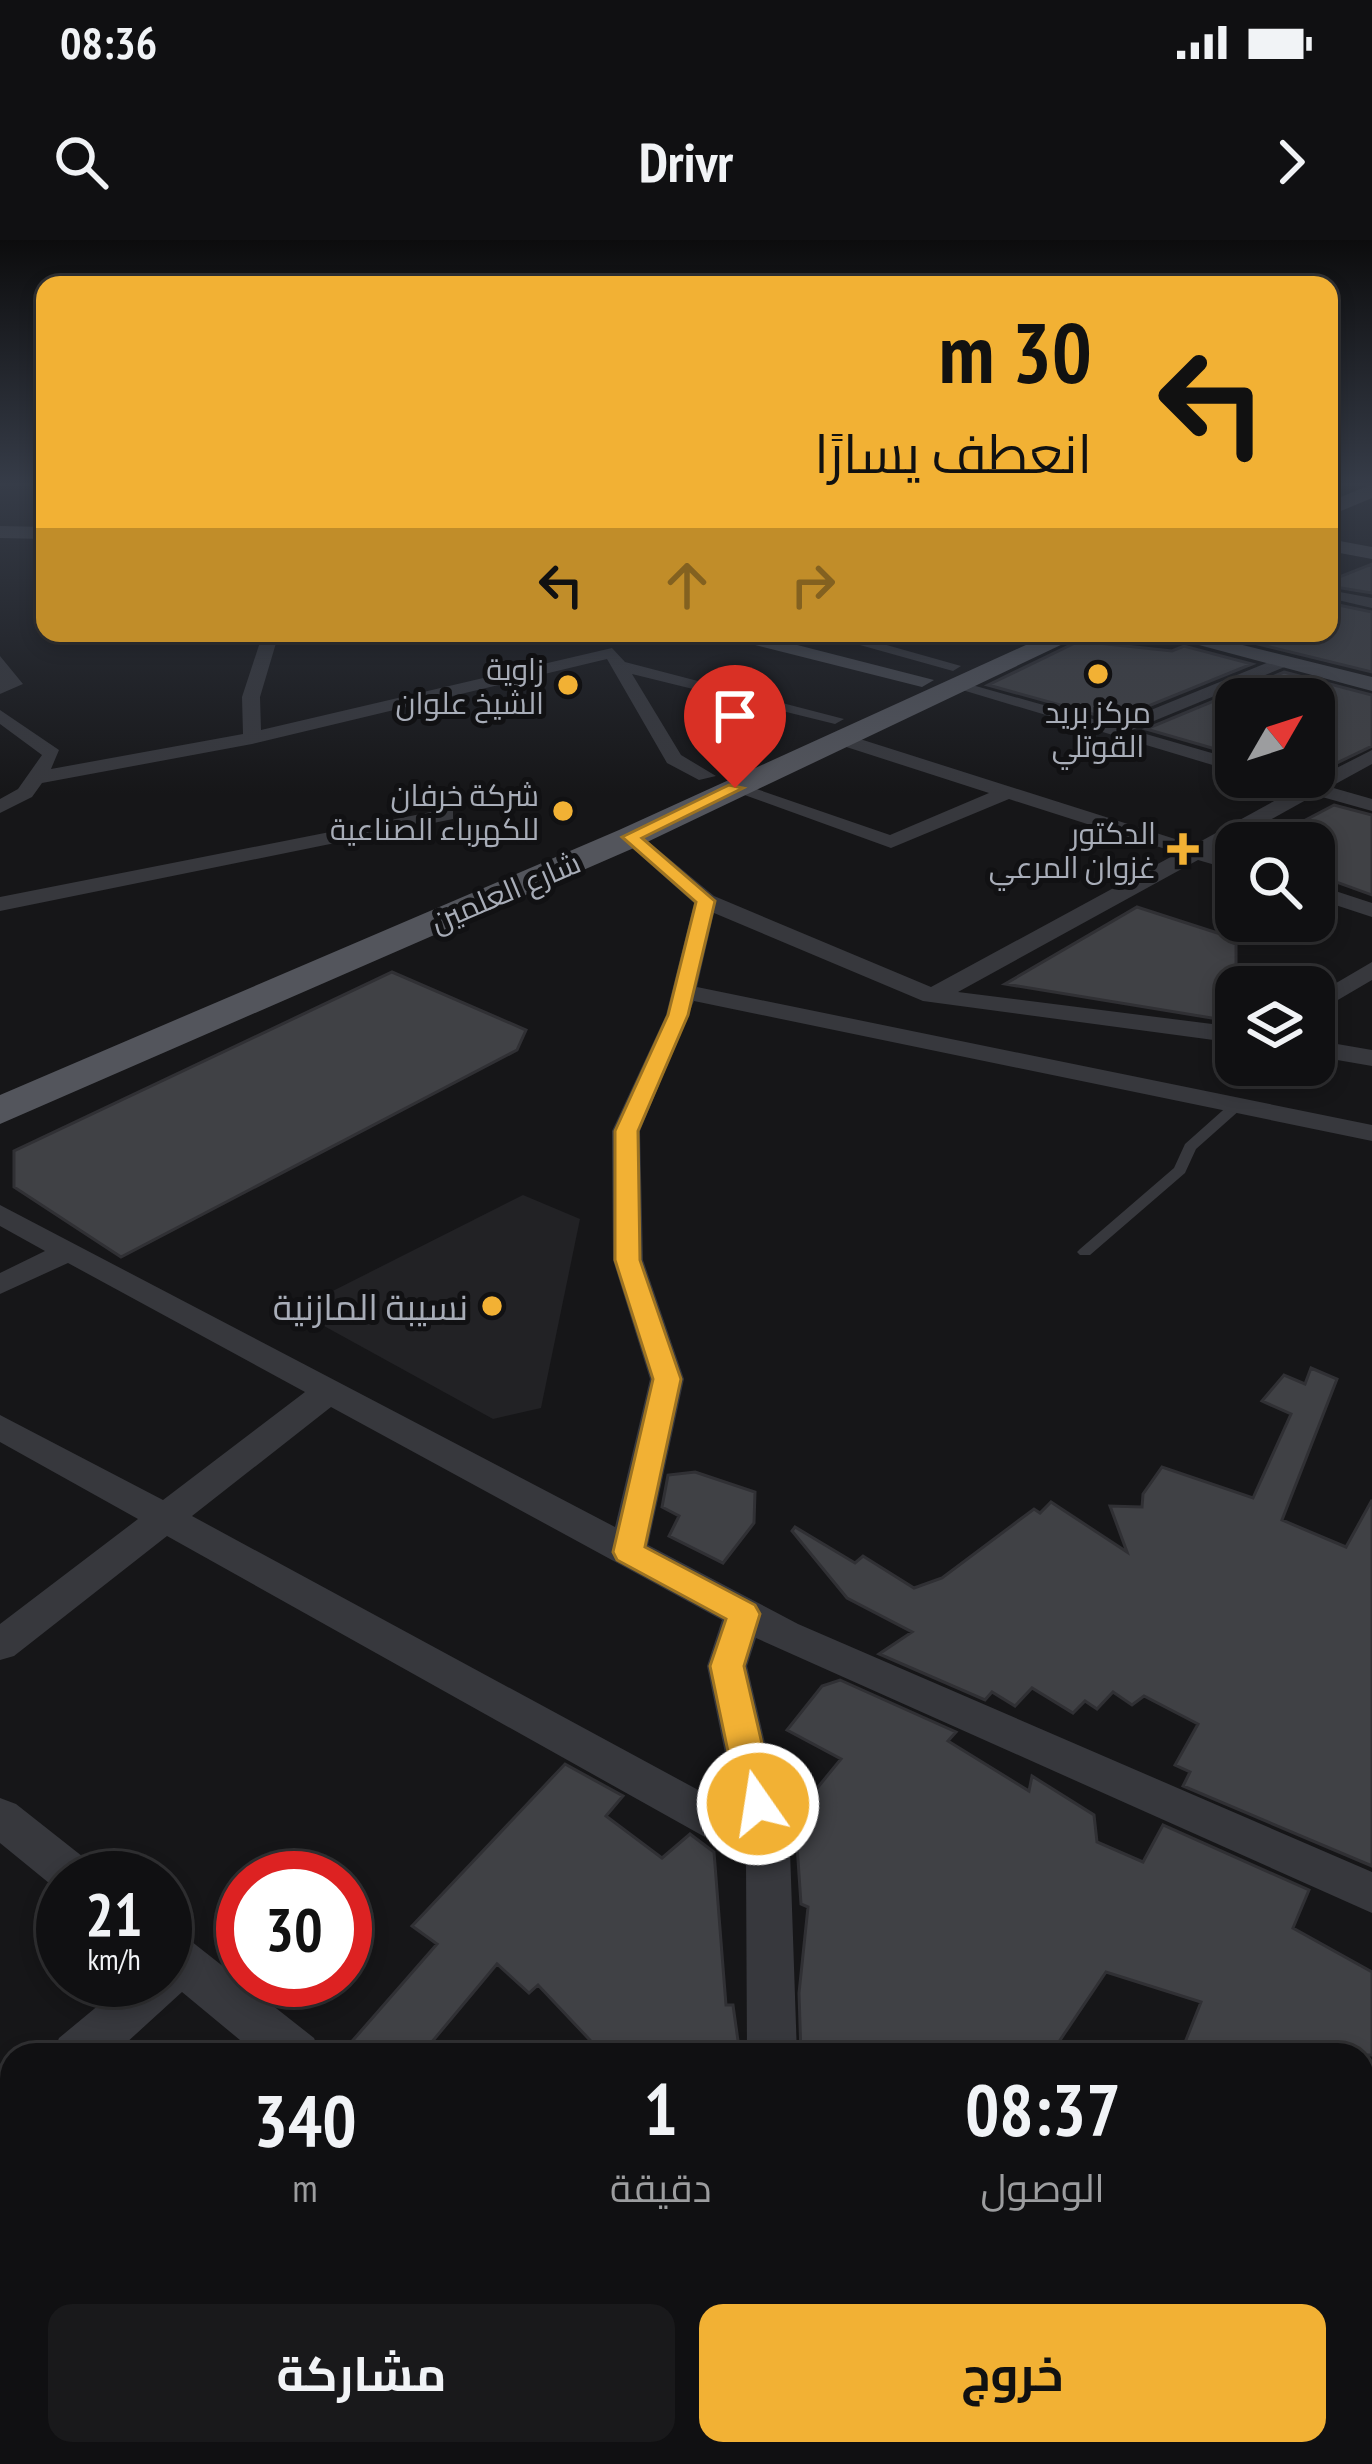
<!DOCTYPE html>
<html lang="ar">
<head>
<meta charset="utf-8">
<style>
  body { margin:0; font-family:"PT Sans Narrow",Cairo,sans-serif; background:#19191b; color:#f1f3f6; direction:rtl; height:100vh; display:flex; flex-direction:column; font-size:45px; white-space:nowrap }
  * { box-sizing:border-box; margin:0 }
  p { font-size:39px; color:#9c9d9f }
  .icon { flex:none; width:66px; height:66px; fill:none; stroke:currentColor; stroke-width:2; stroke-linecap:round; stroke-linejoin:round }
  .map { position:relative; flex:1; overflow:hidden; direction:ltr }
  .drawer { position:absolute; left:0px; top:1803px; width:1374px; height:423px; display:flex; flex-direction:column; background:#101012; border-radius:36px 36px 0 0; box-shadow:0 6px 18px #0003,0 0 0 3px #303032; direction:rtl }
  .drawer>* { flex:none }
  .top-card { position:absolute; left:36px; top:36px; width:1302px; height:366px; border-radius:24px; box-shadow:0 6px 18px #0003,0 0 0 3px #303032; direction:rtl; background:#f2b134; color:#111; overflow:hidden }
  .needle { width:78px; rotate:51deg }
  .controls { position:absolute; left:1215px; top:438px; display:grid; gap:24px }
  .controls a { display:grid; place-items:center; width:120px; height:120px; border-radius:24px; background:#101012; box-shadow:0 6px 18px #0003,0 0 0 3px #303032; font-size:60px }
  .speed { position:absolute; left:36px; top:1611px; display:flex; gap:24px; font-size:60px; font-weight:700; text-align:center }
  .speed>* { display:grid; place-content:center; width:156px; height:156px; border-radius:50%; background:#101012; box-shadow:0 6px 18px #0003,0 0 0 3px #303032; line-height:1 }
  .speed small { font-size:30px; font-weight:400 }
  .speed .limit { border:18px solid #d22; background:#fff; color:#111 }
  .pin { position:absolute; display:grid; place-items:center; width:102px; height:102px; color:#fff; margin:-123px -51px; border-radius:50% 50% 50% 0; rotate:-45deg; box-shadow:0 0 12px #0007 }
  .pin .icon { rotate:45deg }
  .me { position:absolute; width:132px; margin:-66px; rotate:347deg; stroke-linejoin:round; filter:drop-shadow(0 0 9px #0008) }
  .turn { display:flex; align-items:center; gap:42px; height:252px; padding:0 48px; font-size:54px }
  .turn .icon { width:156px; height:156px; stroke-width:2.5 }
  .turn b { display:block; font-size:84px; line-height:102px }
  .lanes { display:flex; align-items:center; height:114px; padding:0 48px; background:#0003; justify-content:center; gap:60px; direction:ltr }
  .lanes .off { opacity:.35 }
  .eta { display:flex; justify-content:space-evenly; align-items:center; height:204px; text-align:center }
  .eta b { font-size:72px; font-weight:700; line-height:84px }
  .action { display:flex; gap:24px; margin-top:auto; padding:24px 48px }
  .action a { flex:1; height:138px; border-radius:24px; background:#f2b134; color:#111; font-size:48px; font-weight:700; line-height:138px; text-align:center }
  .action a+a { background:#19191b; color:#f1f3f6 }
  .status { display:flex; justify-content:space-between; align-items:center; height:84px; padding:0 60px; background:#101012; direction:ltr }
  .status svg { height:33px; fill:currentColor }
  header { display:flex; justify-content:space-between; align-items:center; height:156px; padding:0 48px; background:#101012; font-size:54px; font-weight:700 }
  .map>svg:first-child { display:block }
  .built { fill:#222225 }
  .building { fill:#404145; stroke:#303034; stroke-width:3 }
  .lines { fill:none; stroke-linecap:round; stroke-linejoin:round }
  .service { fill:#37383d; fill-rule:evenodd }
  .minor { fill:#37383d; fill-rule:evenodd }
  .secondary { fill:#45474d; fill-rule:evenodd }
  .primary { fill:#53555c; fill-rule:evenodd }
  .route { fill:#f2b134; stroke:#9d7322; stroke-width:3 }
  .poi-dot { fill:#f2b134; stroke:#111113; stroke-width:4.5 }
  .labels { text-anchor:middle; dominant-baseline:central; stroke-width:10; stroke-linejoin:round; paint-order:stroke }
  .far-poi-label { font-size:30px; fill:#a8adb8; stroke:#111113; text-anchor:end }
  .far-street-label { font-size:30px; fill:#a8adb8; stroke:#111113 }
  .poi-label { font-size:36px; fill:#a8adb8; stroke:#111113; text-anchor:end }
</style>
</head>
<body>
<div class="status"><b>08:36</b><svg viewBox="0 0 49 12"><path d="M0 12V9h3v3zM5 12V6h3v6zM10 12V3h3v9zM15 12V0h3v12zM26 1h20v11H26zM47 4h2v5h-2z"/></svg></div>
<header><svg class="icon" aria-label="forward" viewBox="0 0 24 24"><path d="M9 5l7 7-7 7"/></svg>Drivr<svg class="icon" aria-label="search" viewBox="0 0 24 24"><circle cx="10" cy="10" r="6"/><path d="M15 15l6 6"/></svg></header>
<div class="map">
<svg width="1372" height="2224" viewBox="0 0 1372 2224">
  <rect width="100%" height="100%" fill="#161618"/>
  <path class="built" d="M 523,955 L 580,979 L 541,1168 L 493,1179 L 295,1070 Z"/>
  <path class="building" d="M 1372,324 L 1372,353 L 1329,346 L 1329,341 Z
    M 1329,363 L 1372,372 L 1372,432 L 1213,393 L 1329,393 Z
    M 1079,401 L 1172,411 L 1184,406 L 1252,424 L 1114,480 L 988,445 Z
    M 1284,432 L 1372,455 L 1372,506 L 1314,534 L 1314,459 L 1236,459 L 1236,515 L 1146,489 Z
    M 1334,565 L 1372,575 L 1372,655 L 1314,634 L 1314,603 L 1262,603 Z
    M 1137,667 L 1236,699 L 1231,702 L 1236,704 L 1236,782 L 1005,744 Z
    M 392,732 L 526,790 L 517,810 L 121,1017 L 14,947 L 14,911 Z
    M 1311,1128 L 1337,1139 L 1282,1280 L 1346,1307 L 1372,1260 L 1372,1626 L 1183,1546 L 1190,1532 L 1175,1525 L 1198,1484 L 1144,1456 L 1132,1465 L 1113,1452 L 1097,1469 L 1085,1461 L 1073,1473 L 1032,1448 L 1015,1466 L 992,1452 L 985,1460 L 879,1414 L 912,1392 L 847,1358 L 792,1291 L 795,1287 L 855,1323 L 863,1316 L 914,1348 L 942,1338 L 1034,1269 L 1040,1273 L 1051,1262 L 1127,1312 L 1110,1266 L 1142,1267 L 1143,1254 L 1162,1227 L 1253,1258 L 1291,1174 L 1262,1161 L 1284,1135 L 1305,1144 Z
    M 695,1232 L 755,1252 L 754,1283 L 723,1323 L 669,1296 L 679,1276 L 662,1267 L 668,1235 Z
    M 840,1440 L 956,1492 L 948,1501 L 1029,1551 L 1032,1536 L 1094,1575 L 1097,1602 L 1143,1622 L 1163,1585 L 1309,1650 L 1293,1688 L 1372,1732 L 1372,1815 L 1180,1815 L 1201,1762 L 1106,1732 L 1050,1815 L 801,1815 L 799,1753 L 808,1667 L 801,1664 L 795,1575 L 841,1519 L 787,1490 L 822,1446 Z
    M 565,1524 L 623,1556 L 606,1576 L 662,1618 L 690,1594 L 714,1612 L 726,1765 L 733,1765 L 740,1815 L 604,1815 L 538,1745 L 529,1753 L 497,1724 L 421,1815 L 340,1815 L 437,1704 L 412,1686 Z"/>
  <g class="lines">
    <path class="service" d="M 1236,862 L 1241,863 L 1241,869 L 1196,909 L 1185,933 L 1090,1015 L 1080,1015 L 1077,1012 L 1080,1009 L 1174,928 L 1185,904 L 1231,863 Z"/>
    <path class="minor" d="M 1329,350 L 1372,358 L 1372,368 L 1329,358 Z
      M 263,393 L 279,393 L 260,457 L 261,490 L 612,408 L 625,422 L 844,479 L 835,484 L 632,434 L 681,515 L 716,536 L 699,540 L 667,523 L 607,419 L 252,504 L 42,543 L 32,557 L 0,573 L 0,559 L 18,549 L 42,515 L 0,484 L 0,470 L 59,510 L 51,529 L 243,494 L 242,457 Z
      M 817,393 L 844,393 L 961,426 L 953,431 Z
      M 0,416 L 23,444 L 0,454 Z
      M 1281,417 L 1287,426 L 1132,490 L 1236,520 L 1236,532 L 949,446 L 958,441 L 1114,485 Z
      M 841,493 L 1194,605 L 1296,549 L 1265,537 L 1311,541 L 1372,510 L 1372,524 L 1330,547 L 1372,559 L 1372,571 L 1315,555 L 1214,611 L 1236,618 L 1236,631 L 1198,620 L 958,752 L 1236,787 L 1236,803 L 923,761 L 714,673 L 697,747 L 1372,885 L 1372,901 L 694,761 L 640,891 L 643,1020 L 684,1139 L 648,1305 L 798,1384 L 1372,1632 L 1372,1673 L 756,1398 L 747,1426 L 790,1610 L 797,1815 L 747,1815 L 746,1620 L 167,1296 L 14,1416 L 0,1420 L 0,1384 L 138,1279 L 0,1202 L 0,1175 L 163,1260 L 305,1152 L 68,1023 L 0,1054 L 0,1033 L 45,1011 L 0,986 L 0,965 L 615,1287 L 650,1139 L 613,1020 L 612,891 L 666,775 L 694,663 L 624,601 L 624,593 L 638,593 L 714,656 L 931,747 L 1178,613 L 1009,559 L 891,608 L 725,548 L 742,544 L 890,595 L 989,553 L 834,503 L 834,495 ZM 331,1167 L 722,1380 L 707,1426 L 737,1571 L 192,1276 Z
      M 446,569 L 453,571 L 453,579 L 0,671 L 0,657 Z
      M 1314,644 L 1372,663 L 1372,677 L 1314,658 Z
      M 1372,722 L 1372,740 L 1314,774 L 1314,756 Z
      M 1314,800 L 1372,810 L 1372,826 L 1314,816 Z
      M 0,1558 L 16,1564 L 92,1624 L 99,1638 L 63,1638 L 60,1652 L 0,1603 Z
      M 165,1688 L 182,1694 L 314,1798 L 321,1815 L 258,1815 L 182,1752 L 113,1815 L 52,1815 L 59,1798 L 129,1740 L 165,1740 Z
      M 0,1862 L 12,1867 L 12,1923 L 0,1919 Z
      M 166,2214 L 231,2214 L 226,2224 L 162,2224 Z
      M 321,2214 L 388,2214 L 392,2224 L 326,2224 Z
      M 753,2214 L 813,2214 L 813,2224 L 753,2224 Z
      M 1196,2214 L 1266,2214 L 1270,2224 L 1201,2224 Z"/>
    <path class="secondary" d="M 0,286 L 45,287 L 45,299 L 0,298 Z
      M 1329,299 L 1372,307 L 1372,319 L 1329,311 Z
      M 708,393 L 750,393 L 934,440 L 922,447 Z
      M 1154,393 L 1194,393 L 1372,437 L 1372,451 Z"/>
    <path class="primary" d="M 1372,244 L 1372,258 L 1329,276 L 1329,262 Z
      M 1052,393 L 1086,393 L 643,604 L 0,884 L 0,855 L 619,590 Z"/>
  </g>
  <linearGradient id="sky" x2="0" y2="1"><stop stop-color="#0c0c0d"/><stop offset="0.44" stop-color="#363c48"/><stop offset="1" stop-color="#363c48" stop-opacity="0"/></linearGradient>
  <rect width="1372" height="554" fill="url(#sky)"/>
  <path class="route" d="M 729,545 L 743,548 L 642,598 L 715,661 L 688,775 L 638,891 L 640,1020 L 681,1139 L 645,1307 L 755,1365 L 760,1374 L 744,1426 L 776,1564 L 770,1574 L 758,1579 L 745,1574 L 739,1564 L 710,1426 L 726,1379 L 617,1320 L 613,1312 L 653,1139 L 615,1020 L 615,891 L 668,775 L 696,662 L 622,597 Z"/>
  <g class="poi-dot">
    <circle cx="1098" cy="434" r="12"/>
    <circle cx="568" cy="445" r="12"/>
    <circle cx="563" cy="571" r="12"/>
    <path d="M1177 591h12v12h12v12h-12v12h-12v-12h-12v-12h12z"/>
    <circle cx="492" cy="1066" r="12"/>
  </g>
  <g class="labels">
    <g class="far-poi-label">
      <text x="544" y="428">زاوية<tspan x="544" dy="34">الشيخ علوان</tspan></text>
      <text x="1098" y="471" text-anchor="middle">مركز بريد<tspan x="1098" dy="34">القوتلي</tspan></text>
      <text x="539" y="554">شركة خرفان<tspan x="539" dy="34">للكهرباء الصناعية</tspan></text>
      <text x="1156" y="592">الدكتور<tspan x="1156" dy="34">غزوان المرعي</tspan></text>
    </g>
    <g class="far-street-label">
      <text transform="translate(505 651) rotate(-23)">شارع العلمين</text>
    </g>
    <g class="poi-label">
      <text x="468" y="1066">نسيبة المازنية</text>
    </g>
  </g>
</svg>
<div class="controls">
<a><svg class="needle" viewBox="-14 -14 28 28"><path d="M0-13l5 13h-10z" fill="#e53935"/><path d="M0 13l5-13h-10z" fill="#9c9d9f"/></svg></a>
<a><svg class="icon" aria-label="search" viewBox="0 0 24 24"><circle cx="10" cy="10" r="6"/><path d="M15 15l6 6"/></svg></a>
<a><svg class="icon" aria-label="layers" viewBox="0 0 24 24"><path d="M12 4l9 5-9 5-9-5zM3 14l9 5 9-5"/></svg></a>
</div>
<div class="speed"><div>21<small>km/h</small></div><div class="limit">30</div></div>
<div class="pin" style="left:735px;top:548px;background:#d93025"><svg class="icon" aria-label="arrive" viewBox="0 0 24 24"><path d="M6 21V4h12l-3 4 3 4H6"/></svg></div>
<svg class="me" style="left:758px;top:1564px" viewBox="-20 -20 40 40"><circle r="17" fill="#f2b134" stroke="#fff" stroke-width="3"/><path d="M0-11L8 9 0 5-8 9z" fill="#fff"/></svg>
<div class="top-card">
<div class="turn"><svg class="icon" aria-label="left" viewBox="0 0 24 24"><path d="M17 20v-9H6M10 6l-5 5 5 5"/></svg><div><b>30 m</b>انعطف يسارًا</div></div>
<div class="lanes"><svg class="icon" aria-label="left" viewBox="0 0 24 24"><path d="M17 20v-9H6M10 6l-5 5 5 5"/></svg><svg class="icon off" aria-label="ahead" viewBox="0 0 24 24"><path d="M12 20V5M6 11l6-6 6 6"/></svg><svg class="icon off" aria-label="right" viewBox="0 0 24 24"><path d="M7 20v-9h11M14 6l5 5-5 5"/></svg></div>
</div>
<section class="drawer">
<div class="eta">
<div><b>08:37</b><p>الوصول</p></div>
<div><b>1</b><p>دقيقة</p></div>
<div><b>340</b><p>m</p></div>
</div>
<div class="action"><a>خروج</a><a>مشاركة</a></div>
</section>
</div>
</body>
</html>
